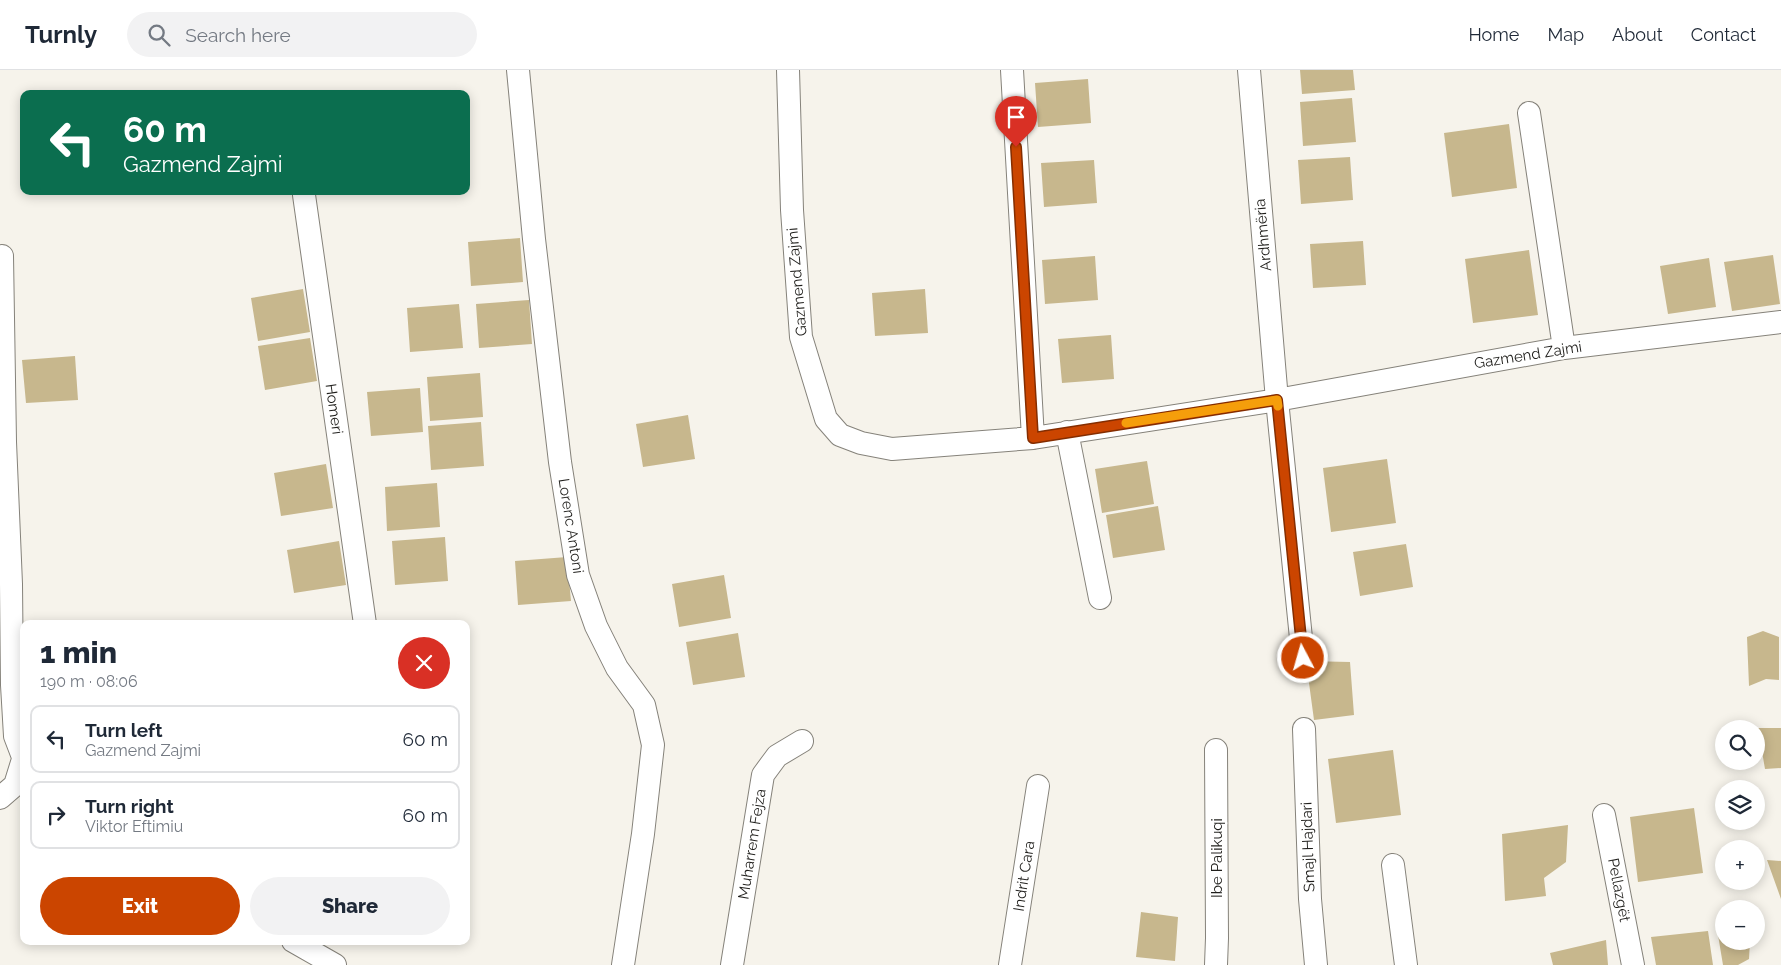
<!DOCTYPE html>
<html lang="en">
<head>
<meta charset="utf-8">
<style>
  body { margin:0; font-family:Raleway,sans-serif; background:#f2f2f3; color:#1f2937; height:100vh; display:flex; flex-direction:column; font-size:19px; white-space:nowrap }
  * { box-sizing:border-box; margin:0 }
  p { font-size:16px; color:#747a83 }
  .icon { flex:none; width:28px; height:28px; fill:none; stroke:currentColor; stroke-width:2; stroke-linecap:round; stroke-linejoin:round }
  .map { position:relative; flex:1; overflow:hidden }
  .side { position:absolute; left:20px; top:550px; width:450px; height:325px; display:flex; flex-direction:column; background:#fff; border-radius:10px; box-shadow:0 2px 12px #0003 }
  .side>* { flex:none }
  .top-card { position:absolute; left:20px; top:20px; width:450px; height:105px; border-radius:10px; box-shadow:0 2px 12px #0003; background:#0b6e4f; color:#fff; overflow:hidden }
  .tools { position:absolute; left:1715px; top:650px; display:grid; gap:10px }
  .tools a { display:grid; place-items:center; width:50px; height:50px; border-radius:50%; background:#fff; box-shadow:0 2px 12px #0003; font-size:25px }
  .pin { position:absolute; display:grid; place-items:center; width:42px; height:42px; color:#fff; margin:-51px -21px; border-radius:50% 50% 50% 0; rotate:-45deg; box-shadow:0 0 5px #0007 }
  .pin .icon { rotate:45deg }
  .me { position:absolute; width:55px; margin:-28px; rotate:354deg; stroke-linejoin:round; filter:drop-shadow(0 0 4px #0008) }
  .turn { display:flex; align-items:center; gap:18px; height:105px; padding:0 20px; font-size:22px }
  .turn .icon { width:65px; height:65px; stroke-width:2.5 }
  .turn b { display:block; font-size:35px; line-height:42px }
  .round { display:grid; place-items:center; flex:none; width:52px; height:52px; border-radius:26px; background:#f2f2f3 }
  .head { display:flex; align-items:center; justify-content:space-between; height:85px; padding:0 20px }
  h1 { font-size:30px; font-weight:800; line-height:38px }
  .cta { display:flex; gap:10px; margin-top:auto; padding:10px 20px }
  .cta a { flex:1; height:58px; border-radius:30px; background:#cb4500; color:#fff; font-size:20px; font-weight:800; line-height:58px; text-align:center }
  .cta a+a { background:#f2f2f3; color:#1f2937 }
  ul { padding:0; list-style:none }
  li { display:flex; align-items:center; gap:15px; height:68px; margin:0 10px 8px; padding:0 10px; border:2px solid #e0e1e3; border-radius:10px }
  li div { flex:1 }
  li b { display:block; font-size:19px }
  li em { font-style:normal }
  header { display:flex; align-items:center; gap:30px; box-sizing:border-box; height:70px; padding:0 25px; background:#fff; border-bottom:1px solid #e0e1e3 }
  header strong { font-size:24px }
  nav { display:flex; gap:28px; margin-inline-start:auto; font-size:18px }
  .search { width:350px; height:45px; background:#f2f2f3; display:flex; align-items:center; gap:12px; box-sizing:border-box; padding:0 18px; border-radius:28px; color:#747a83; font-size:19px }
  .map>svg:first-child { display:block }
  .building { fill:#c7b78d }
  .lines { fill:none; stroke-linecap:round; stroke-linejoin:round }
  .minor-casing { stroke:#85827a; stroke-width:24 }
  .minor { stroke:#fff; stroke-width:22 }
  .route-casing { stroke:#842d00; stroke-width:12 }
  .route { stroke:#cb4500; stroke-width:9 }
  .slow { stroke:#f59e0b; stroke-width:9 }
  .labels { text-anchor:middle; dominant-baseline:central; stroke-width:4.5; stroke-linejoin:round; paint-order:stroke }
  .street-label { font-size:15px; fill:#1f1e1b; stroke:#fff }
</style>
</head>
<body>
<header>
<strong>Turnly</strong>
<div class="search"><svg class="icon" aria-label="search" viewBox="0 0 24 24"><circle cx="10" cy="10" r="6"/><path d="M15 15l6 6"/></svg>Search here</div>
<nav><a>Home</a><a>Map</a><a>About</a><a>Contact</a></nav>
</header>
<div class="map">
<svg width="1781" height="895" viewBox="0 0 1781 895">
  <rect width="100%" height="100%" fill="#f6f3eb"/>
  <path class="building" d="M 1300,0 L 1353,0 L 1355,20 L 1302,24 Z
    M 1088,9 L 1091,53 L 1038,57 L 1035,13 Z
    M 1352,28 L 1356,72 L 1303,76 L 1300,32 Z
    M 1509,54 L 1517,118 L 1452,127 L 1444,63 Z
    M 1350,87 L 1353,130 L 1301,134 L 1298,90 Z
    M 1094,90 L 1097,133 L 1044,137 L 1041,93 Z
    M 520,168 L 523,212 L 471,216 L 468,172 Z
    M 1363,171 L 1366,215 L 1313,218 L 1310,174 Z
    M 1529,180 L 1538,245 L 1473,253 L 1465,189 Z
    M 1773,185 L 1780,234 L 1732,241 L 1724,192 Z
    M 1095,186 L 1098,230 L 1045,234 L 1042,190 Z
    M 1709,188 L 1716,237 L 1668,244 L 1660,196 Z
    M 303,219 L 310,262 L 258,271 L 251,228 Z
    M 925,219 L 928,263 L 875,266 L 872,223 Z
    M 529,230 L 532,274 L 479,278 L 476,234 Z
    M 459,234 L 463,278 L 410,282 L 407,238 Z
    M 1111,265 L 1114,309 L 1062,313 L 1058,269 Z
    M 310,268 L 317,311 L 265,320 L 258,276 Z
    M 75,286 L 78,330 L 26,333 L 22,290 Z
    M 480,303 L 483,347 L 430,351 L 427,307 Z
    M 420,318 L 423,362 L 371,366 L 367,322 Z
    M 688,345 L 695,389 L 643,397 L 636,354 Z
    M 481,352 L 484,396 L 431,400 L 428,356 Z
    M 1387,389 L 1396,453 L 1331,462 L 1323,398 Z
    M 1147,391 L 1154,434 L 1102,443 L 1095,399 Z
    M 326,394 L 333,438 L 281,446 L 274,403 Z
    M 437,413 L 440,457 L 387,461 L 385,417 Z
    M 1158,436 L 1165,480 L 1113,488 L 1106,445 Z
    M 445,467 L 448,511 L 395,515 L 392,471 Z
    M 339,471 L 346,515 L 294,523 L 287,480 Z
    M 1406,474 L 1413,517 L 1360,526 L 1353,482 Z
    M 567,487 L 571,531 L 518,535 L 515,491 Z
    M 724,505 L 731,548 L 679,557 L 672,514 Z
    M 1763,561 L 1779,567 L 1779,610 L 1766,609 L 1749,616 L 1747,567 Z
    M 738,563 L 745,607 L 693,615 L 686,572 Z
    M 1306,591 L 1350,592 L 1354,645 L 1314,650 Z
    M 1758,658 L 1781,658 L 1781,698 L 1765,699 Z
    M 1393,680 L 1401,745 L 1336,753 L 1328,689 Z
    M 1694,738 L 1703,803 L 1638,812 L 1630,747 Z
    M 1568,755 L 1566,792 L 1544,808 L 1546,826 L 1505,831 L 1502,764 Z
    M 1767,790 L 1781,791 L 1781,829 Z
    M 1141,842 L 1178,847 L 1175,891 L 1136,887 Z
    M 1724,852 L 1724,871 L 1750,871 L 1749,889 L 1738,895 L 1723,895 L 1716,853 Z
    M 1708,861 L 1713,895 L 1656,895 L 1651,867 Z
    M 1606,870 L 1608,895 L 1553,895 L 1550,883 Z"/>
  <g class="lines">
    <g class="minor-casing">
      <path id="minor" d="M 518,0 L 534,169 L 560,392 L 578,505 L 596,556 L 617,598 L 644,635 L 653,675 L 643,764 L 623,895
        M 788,0 L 792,140 L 801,267 L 826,349 L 840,365 L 861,373 L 892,379 L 1033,368 L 1277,330 L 1564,278 L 1781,252
        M 1012,0 L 1033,368
        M 1249,0 L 1277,330 L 1303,588
        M 1529,43 L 1564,278
        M 304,125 L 365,554
        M 2,186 L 5,372 L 11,514 L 12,615 L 15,666 L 23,687
        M 1067,362 L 1100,528
        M 1304,659 L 1310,829 L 1316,895
        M 15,715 L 24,686
        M 0,728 L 15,715
        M 1604,745 L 1633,895
        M 1393,795 L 1406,895
        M 293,871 L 335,895
        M 732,895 L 763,705 L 777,686 L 802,671
        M 1010,895 L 1038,716
        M 1216,895 L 1217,868 L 1216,680"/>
    </g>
    <use href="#minor" class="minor"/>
  </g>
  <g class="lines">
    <g class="route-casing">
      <path id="route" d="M 1016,77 L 1033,368 L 1277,330 L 1303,588"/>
    </g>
    <use href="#route" class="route"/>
    <path class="slow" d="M 1126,353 L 1277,330 L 1278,336"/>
  </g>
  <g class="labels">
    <g class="street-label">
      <text transform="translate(1263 165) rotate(-95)">Ardhmëria</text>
      <text transform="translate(797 212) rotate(-95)">Gazmend Zajmi</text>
      <text transform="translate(1528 285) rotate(-9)">Gazmend Zajmi</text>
      <text transform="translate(334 339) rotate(82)">Homeri</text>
      <text transform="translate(571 456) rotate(81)">Lorenc Antoni</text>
      <text transform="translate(752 774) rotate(-81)">Muharrem Fejza</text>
      <text transform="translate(1308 777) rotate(-92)">Smajl Hajdari</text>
      <text transform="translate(1217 788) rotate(-90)">Ibe Palikuqi</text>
      <text transform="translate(1024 806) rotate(-81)">Indrit Cara</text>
      <text transform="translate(1619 820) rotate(79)">Pellazgët</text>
    </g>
  </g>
</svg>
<div class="tools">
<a><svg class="icon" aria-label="search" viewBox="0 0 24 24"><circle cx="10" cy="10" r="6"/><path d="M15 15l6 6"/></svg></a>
<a><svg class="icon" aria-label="layers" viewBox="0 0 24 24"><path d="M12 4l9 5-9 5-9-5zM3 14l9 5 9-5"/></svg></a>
<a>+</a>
<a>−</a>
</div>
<div class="pin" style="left:1016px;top:77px;background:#d93025"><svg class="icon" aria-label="arrive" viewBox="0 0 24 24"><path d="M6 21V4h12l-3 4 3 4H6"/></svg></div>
<svg class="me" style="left:1303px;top:588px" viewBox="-20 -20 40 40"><circle r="17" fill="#cb4500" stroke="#fff" stroke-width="3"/><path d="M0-11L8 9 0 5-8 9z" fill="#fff"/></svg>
<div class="top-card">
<div class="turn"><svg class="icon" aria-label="left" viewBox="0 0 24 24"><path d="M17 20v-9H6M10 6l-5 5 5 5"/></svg><div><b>60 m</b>Gazmend Zajmi</div></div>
</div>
<section class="side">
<div class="head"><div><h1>1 min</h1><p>190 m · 08:06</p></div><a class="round" style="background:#d93025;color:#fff"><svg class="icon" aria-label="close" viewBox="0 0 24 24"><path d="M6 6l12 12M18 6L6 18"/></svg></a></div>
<ul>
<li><svg class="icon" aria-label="left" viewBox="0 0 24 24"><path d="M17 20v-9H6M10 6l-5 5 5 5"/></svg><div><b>Turn left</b><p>Gazmend Zajmi</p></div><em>60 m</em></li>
<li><svg class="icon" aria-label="right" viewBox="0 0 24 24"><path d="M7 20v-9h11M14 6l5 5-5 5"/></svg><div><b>Turn right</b><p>Viktor Eftimiu</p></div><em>60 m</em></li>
</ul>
<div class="cta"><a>Exit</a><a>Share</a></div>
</section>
</div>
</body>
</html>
